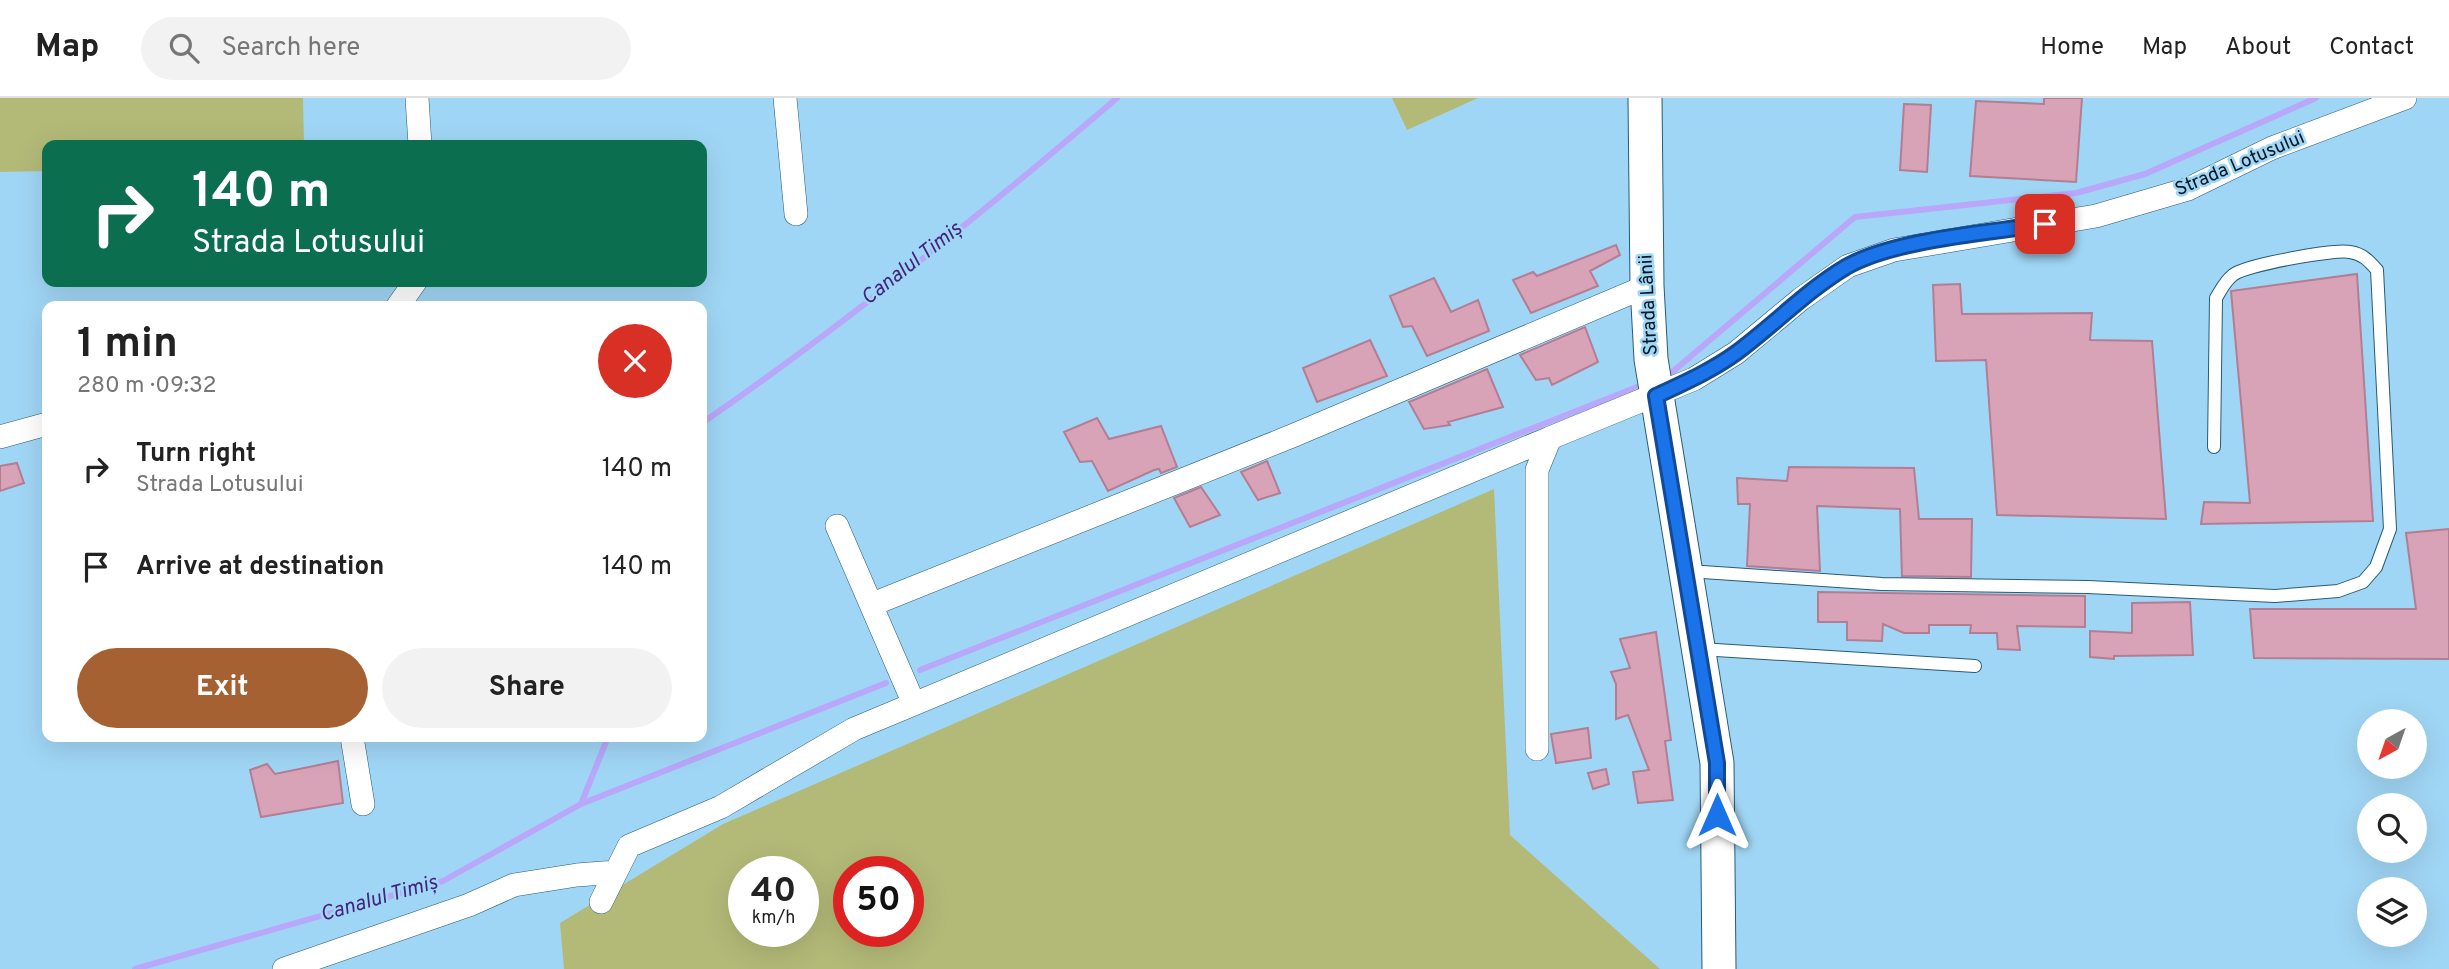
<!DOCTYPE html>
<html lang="en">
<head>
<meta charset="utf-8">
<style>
  body { margin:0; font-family:Overpass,sans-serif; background:#f2f2f2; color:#222; height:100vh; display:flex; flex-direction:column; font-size:26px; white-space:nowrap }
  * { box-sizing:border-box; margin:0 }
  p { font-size:23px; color:#767676 }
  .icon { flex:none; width:38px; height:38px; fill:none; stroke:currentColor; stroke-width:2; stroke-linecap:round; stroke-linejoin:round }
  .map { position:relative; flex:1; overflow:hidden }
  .drawer { position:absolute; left:42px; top:203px; width:665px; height:441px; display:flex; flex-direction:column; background:#fff; border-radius:14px; box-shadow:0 7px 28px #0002 }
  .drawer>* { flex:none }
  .hud { position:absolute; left:42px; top:42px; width:665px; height:147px; border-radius:14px; box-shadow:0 7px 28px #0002; background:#0b6e4f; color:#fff; overflow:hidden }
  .needle { width:46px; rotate:220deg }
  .fabs { position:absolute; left:2357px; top:611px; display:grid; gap:14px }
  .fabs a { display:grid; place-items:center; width:70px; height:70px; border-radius:50%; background:#fff; box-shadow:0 7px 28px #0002; font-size:35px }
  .speed { position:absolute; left:728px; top:758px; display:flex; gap:14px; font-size:35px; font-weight:700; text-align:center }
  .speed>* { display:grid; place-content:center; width:91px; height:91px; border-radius:50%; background:#fff; box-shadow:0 7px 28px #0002; line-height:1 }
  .speed small { font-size:18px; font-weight:400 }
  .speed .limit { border:10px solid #d22; background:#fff; color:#111 }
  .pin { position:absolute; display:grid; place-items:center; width:60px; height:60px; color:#fff; margin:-30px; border-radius:14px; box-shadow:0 4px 10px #0006 }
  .me { position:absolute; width:77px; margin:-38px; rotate:0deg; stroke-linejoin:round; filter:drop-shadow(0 0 5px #0008) }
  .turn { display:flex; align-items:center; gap:24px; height:147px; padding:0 35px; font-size:32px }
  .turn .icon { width:91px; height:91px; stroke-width:2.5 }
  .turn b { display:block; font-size:49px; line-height:60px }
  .round { display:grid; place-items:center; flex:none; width:74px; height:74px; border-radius:37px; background:#f2f2f2 }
  .headline { display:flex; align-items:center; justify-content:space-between; height:119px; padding:0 35px }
  h1 { font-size:42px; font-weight:700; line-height:52px }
  .primary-button { display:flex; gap:14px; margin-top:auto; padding:14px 35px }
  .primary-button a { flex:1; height:80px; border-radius:42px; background:#a56131; color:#fff; font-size:28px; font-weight:700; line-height:80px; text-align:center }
  .primary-button a+a { background:#f2f2f2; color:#222 }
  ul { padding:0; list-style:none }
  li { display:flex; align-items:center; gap:21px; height:98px; padding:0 35px }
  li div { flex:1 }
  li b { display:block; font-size:26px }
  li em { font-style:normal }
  header { display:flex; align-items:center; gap:42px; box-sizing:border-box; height:98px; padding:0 35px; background:#fff; border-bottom:2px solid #e0e0e0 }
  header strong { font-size:33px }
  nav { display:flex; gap:38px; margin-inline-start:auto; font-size:24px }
  .search { width:490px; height:63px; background:#f2f2f2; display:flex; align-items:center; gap:18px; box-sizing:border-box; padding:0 24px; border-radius:38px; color:#767676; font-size:26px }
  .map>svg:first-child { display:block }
  .green { fill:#b3ba78; fill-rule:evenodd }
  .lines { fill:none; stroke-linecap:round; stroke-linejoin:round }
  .stream { stroke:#b9a7f9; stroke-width:6 }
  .building { fill:#d8a2b7; stroke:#b27e93; stroke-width:2 }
  .service-casing { stroke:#275b76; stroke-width:14 }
  .minor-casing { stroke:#275b76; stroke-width:24 }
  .secondary-casing { stroke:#275b76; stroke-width:35 }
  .service { stroke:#fff; stroke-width:12 }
  .minor { stroke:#fff; stroke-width:23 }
  .secondary { stroke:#fff; stroke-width:33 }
  .route-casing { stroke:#114b97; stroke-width:18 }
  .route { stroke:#1a73e8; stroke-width:12 }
  .labels { text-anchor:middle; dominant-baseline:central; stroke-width:5; stroke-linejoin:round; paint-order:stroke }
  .street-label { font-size:19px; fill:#031722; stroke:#a0d6f5 }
  .water-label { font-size:21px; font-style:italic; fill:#43237f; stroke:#a0d6f5 }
</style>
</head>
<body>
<header>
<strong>Map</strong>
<div class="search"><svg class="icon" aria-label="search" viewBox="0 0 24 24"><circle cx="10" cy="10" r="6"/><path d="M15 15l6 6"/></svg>Search here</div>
<nav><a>Home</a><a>Map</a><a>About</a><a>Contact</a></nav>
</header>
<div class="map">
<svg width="2449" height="871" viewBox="0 0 2449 871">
  <rect width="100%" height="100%" fill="#a0d6f5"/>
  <path class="green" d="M 0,0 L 303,0 L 304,47 L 47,47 L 47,73 L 0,74 Z
    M 1392,0 L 1478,0 L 1407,32 Z
    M 1494,391 L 1510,737 L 1660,871 L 564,871 L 560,825 L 723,726 ZM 744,774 L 803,774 L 803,833 L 744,833 ZM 849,774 L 908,774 L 908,833 L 849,833 Z"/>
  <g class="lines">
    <path class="stream" d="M 1671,275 L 1855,119 L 2076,95 L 2145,76 L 2316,0
      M 702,325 C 846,226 984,114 1117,0
      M 920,572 L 1637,289
      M 581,706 L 886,585
      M 135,871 L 443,783 L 581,706 L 608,639"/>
  </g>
  <path class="building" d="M 2044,0 L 2082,0 L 2076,84 L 1970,78 L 1976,3 L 2044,6 Z
    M 1904,6 L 1931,7 L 1927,74 L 1900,72 Z
    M 1616,147 L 1620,157 L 1590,173 L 1598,188 L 1531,215 L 1513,182 L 1533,174 L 1537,178 Z
    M 2357,176 L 2373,423 L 2201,426 L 2204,404 L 2250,405 L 2231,193 Z
    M 1434,180 L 1451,214 L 1478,202 L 1489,233 L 1427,258 L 1412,228 L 1403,229 L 1390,198 Z
    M 1960,186 L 1962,216 L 2092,215 L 2090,242 L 2152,243 L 2166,421 L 1997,417 L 1986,262 L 1936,263 L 1933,187 Z
    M 1585,229 L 1598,264 L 1552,287 L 1549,280 L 1536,282 L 1520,257 Z
    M 1370,242 L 1387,278 L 1317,304 L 1303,270 Z
    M 1487,271 L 1503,309 L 1448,324 L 1450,327 L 1424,331 L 1409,304 Z
    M 1097,320 L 1109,341 L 1161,328 L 1177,369 L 1161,375 L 1159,371 L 1154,372 L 1108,393 L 1092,363 L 1080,364 L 1064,334 Z
    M 1267,363 L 1280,395 L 1258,402 L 1241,374 Z
    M 17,365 L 24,385 L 0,393 L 0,368 Z
    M 1789,369 L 1914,370 L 1919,421 L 1972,421 L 1971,479 L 1902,478 L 1900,411 L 1817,408 L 1820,473 L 1747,468 L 1750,406 L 1738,406 L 1737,380 L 1787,383 Z
    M 1201,389 L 1220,417 L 1190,429 L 1174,400 Z
    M 2449,431 L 2449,561 L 2254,560 L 2250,511 L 2416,511 L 2406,435 Z
    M 1818,494 L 2085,498 L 2085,529 L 2017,528 L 2020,552 L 1998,551 L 1997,535 L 1970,535 L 1971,527 L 1929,527 L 1929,535 L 1904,535 L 1883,526 L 1882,543 L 1847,542 L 1847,524 L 1818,524 Z
    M 2190,504 L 2193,557 L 2114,558 L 2114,561 L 2090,559 L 2090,533 L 2132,535 L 2132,505 Z
    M 1656,534 L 1671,642 L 1665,643 L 1673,702 L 1638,705 L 1633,674 L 1649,672 L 1628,617 L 1616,621 L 1616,586 L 1611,574 L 1630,570 L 1620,541 Z
    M 1588,630 L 1591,660 L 1556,665 L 1551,636 Z
    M 338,663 L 343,705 L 261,719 L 250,672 L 267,666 L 275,676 Z
    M 1606,671 L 1609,686 L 1593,691 L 1588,675 Z"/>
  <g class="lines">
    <g class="service-casing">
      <path id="service" d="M 1688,473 L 1882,486 L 2088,489 L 2275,498 L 2338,493 L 2363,484 L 2376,469 L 2390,431 L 2377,172 C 2369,163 2363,156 2350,154 C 2334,151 2245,167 2233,177 C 2225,183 2221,192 2216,200 L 2214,349
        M 1700,551 L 1975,568"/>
    </g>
    <g class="minor-casing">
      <path id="minor" d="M 417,0 L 420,47
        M 785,0 L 796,116
        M 398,208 L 415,184
        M 0,339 L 47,326
        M 837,428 L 914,606
        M 873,506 L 1292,338 L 1647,188
        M 352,639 L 363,706
        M 1537,651 L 1537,372 L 1550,340 L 1694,281 L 1736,255 L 1801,201 L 1848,168 L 1894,152 L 2096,118 L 2188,91 L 2272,50 L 2405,0
        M 601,804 L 629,748 L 721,709 L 854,631 L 1550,340
        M 284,871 L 469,807 L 514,787 L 577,777 L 616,774"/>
    </g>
    <g class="secondary-casing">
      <path id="secondary" d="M 1645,0 L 1647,188 L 1651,261 L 1717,665 L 1719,871"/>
    </g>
    <use href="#service" class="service"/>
    <use href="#minor" class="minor"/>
    <use href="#secondary" class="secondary"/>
  </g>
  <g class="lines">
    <g class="route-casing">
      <path id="route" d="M 1717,717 L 1717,665 L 1656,298 C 1684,285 1711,273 1736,255 C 1774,227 1806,193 1846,169 C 1895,141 1989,135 2045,126"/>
    </g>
    <use href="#route" class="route"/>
  </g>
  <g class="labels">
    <g class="street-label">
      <text transform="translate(2240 66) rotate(-23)">Strada Lotusului</text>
      <text transform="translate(1649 207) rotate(-93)">Strada Lânii</text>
    </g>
    <g class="water-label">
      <text transform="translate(912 166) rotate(-38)">Canalul Timiș</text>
      <text transform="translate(379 801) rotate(-16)">Canalul Timiș</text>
    </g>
  </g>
</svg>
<div class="fabs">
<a><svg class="needle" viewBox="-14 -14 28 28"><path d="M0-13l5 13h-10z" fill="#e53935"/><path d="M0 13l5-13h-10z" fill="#767676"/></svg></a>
<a><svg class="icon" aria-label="search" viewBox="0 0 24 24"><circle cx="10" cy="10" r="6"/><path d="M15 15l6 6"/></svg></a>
<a><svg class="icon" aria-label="layers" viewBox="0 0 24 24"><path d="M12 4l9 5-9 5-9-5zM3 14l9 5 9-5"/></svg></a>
</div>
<div class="speed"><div>40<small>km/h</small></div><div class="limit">50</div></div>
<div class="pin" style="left:2045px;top:126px;background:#d93025"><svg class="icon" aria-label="arrive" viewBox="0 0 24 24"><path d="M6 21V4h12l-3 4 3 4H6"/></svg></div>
<svg class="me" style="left:1717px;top:717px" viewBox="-20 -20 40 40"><path d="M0-17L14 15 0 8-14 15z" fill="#1a73e8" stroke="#fff" stroke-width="4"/></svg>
<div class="hud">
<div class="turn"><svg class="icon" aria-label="right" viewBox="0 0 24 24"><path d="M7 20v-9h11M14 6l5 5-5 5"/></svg><div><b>140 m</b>Strada Lotusului</div></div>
</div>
<section class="drawer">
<div class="headline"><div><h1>1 min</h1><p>280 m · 09:32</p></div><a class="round" style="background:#d93025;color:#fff"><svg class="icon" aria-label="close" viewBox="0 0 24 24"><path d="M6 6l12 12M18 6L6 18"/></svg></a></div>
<ul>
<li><svg class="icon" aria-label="right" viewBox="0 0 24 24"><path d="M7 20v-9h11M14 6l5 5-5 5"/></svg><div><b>Turn right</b><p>Strada Lotusului</p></div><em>140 m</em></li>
<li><svg class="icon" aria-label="arrive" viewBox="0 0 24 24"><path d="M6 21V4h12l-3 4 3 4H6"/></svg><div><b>Arrive at destination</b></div><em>140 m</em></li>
</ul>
<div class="primary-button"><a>Exit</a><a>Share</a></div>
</section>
</div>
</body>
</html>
